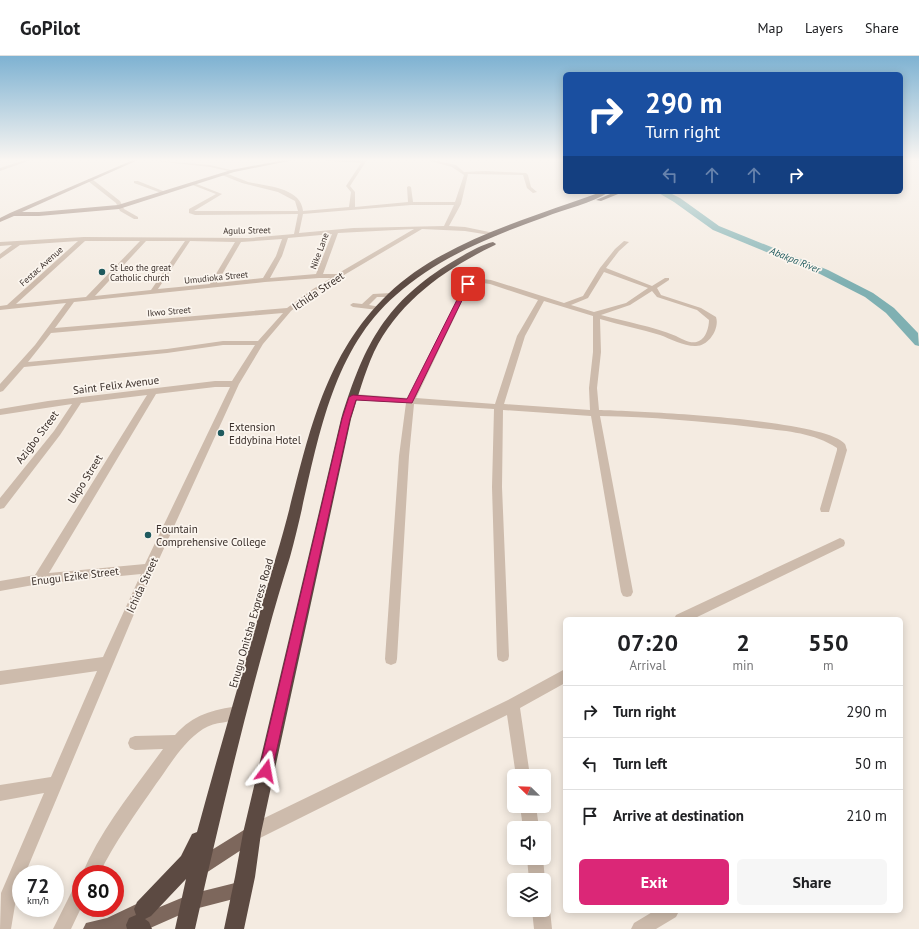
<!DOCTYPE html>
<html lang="en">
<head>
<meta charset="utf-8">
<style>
  body { margin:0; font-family:"PT Sans",sans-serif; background:#f6f6f6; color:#202124; height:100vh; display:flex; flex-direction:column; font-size:15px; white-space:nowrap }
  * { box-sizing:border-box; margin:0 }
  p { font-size:13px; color:#757577 }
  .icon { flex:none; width:22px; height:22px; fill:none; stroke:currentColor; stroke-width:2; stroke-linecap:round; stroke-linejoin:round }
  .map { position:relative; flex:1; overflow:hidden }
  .sheet { position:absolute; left:563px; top:561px; width:340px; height:296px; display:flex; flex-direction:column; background:#fff; border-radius:6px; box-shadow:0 2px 10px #0003 }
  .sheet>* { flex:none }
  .banner { position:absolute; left:563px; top:16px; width:340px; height:122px; border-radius:6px; box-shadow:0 2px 10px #0003; background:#1a4fa0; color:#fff; overflow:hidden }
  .needle { width:26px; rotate:293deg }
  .fabs { position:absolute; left:507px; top:713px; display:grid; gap:8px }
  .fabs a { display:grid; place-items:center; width:44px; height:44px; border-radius:6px; background:#fff; box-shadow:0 2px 10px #0003; font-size:20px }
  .speed { position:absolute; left:12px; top:809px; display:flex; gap:8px; font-size:20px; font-weight:700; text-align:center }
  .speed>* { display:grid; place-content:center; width:52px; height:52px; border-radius:50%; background:#fff; box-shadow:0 2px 10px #0003; line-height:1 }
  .speed small { font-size:10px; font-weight:400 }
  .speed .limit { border:6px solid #d22; background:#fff; color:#111 }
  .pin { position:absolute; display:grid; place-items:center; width:34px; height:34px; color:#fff; margin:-17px; border-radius:8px; box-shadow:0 2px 6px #0006 }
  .me { position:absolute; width:44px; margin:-22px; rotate:13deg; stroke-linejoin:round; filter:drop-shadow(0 0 3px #0008) }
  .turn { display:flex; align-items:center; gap:14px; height:84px; padding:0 16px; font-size:18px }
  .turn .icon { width:52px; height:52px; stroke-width:2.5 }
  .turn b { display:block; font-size:28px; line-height:34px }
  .lanes { display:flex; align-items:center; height:38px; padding:0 16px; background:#0003; justify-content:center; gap:20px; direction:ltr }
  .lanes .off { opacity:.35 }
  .eta { display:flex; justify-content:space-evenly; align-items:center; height:68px; text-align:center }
  .eta b { font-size:24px; font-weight:600; line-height:28px }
  .primary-button { display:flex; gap:8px; margin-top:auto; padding:8px 16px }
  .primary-button a { flex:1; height:46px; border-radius:6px; background:#db2777; color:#fff; font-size:16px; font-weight:600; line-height:46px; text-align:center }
  .primary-button a+a { background:#f6f6f6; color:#202124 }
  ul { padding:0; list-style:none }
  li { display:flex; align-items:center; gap:12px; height:52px; padding:0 16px; border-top:1px solid #e0e0e0 }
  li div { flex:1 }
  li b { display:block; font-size:15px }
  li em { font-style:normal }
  header { display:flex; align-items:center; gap:24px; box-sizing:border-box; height:56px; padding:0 20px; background:#fff; border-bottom:1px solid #e0e0e0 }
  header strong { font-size:19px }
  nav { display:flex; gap:22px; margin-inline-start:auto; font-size:14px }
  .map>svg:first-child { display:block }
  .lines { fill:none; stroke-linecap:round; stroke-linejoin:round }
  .river { fill:#7fb0b2; fill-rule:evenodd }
  .street { fill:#cdbbac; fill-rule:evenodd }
  .secondary { fill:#a18a7d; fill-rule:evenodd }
  .primary { fill:#7d675c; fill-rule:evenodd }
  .highway { fill:#5c4a42; fill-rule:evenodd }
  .route { fill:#db2777; stroke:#8e194d }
  .poi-dot { fill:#1f5a5e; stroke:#fbf5ee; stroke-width:1.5 }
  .labels { text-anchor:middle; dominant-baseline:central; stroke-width:3.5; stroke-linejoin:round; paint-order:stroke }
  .far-street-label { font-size:9px; fill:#3b302b; stroke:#fbf5ee }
  .far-poi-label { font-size:9px; fill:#3b302b; stroke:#fbf5ee; text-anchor:start }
  .far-water-label { font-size:10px; font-style:italic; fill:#1f5a5e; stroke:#fbf5ee }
  .street-label { font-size:11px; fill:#3b302b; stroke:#fbf5ee }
  .poi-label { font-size:11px; fill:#3b302b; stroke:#fbf5ee; text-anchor:start }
</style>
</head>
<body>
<header>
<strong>GoPilot</strong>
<nav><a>Map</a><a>Layers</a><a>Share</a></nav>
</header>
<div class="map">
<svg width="919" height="873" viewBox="0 0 919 873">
  <rect width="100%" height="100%" fill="#f4ebe1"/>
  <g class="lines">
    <path class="river" d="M 657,136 L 668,136 L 680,142 L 719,170 L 828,214 L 873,237 L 894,252 L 918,277 L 919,290 L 915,289 L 886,257 L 865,241 L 820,218 L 713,174 L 674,146 Z"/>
    <path class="street" d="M 25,104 L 31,104 L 0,115 L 0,112 Z
      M 148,104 L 210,109 L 235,115 L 233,116 L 210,111 Z
      M 325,104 L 367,104 L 350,130 L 355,136 L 355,151 L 408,146 L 407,131 L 409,130 L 411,131 L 413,146 L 455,146 L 464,119 L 452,111 L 426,104 L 433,104 L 456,109 L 464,116 L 485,115 L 526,117 L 528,119 L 531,131 L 537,136 L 533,137 L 527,132 L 523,119 L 468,118 L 461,148 L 449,170 L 465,171 L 494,177 L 497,179 L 496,180 L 465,175 L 422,173 L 317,235 L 291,255 L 263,288 L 239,328 L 134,558 L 25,818 L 21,818 L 21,828 L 17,837 L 11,873 L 0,873 L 1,837 L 44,737 L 0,745 L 0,729 L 51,721 L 97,615 L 0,629 L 0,615 L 103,601 L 141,518 L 39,528 L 0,535 L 0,525 L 35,519 L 147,339 L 81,347 L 60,379 L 4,452 L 0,453 L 0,442 L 54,375 L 72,348 L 0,359 L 0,353 L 48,345 L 215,325 L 232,325 L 255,289 L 223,289 L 167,297 L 24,311 L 3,335 L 0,336 L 0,328 L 35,289 L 66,247 L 0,254 L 0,250 L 7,249 L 78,185 L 20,189 L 0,203 L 0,198 L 12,189 L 0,190 L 0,186 L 84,181 L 249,182 L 294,178 L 298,158 L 195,159 L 189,157 L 189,153 L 216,138 L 190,128 L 194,127 L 222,138 L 194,155 L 298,155 L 295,145 L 278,136 L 242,127 L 222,119 L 224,117 C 232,119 240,123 248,126 C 265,130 301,131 303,155 L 349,151 L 351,136 L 346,130 L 361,107 L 327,105 ZM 411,149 L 454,149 L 444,170 L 353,172 L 299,177 L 303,158 ZM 414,173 L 337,218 L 323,218 L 338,177 ZM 332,178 L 316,218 L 270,222 L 282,200 L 288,182 ZM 282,183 L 276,200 L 263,222 L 217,227 L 241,186 ZM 85,185 L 140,185 L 86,241 L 16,248 ZM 146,185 L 185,185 L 151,234 L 95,240 ZM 190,185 L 235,186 L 210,228 L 158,233 ZM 319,222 L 331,222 L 313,233 L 287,252 L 55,272 L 74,246 L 265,226 ZM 283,257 L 258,285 L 223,285 L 167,293 L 28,306 L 51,277 ZM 215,331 L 230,331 L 145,508 L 49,517 L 156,338 Z
      M 901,104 L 919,104 L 919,105 L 901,105 Z
      M 88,123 L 92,123 L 120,145 L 124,153 L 138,161 L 138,163 L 134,163 L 120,155 L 116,147 L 88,125 Z
      M 134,125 L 138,125 L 168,137 L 164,138 L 134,127 Z
      M 624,185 L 629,186 L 619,195 L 606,212 L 652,230 L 665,222 L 669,222 L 669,224 L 657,232 L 661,239 L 701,252 L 716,261 C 720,273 708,291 695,290 C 683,290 671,283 660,279 C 640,273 620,269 600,263 L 601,296 L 597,332 L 599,354 C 637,355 825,363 845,388 C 846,390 846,392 847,394 L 829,456 L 821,456 L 820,453 L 837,394 L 837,392 C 811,375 781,375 752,371 C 701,365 651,361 600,360 L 633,536 L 631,540 L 627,541 L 623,540 L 621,536 L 591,360 L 503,354 L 502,431 L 509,600 L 508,604 L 503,606 L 498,604 L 497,600 L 492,431 L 494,353 L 414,348 L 409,400 L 397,603 L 396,607 L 391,609 L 386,607 L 385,603 L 399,400 L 406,347 L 353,344 L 349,341 L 353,338 L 408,342 L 465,227 L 475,222 L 491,224 L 564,247 L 583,240 L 600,212 L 615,193 ZM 604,216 L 648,232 L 626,247 L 594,256 L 571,249 L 588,242 ZM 476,226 L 490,228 L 538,244 L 517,280 L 495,348 L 416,342 L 470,229 ZM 652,235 L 657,241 L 697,254 L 709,264 C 709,271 706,282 699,285 C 692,289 682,283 676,280 C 652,270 626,266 601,259 L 630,249 ZM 544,245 L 593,260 L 593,296 L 589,332 L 590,354 L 504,348 L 525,280 Z
      M 373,238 L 391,237 L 394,239 L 391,241 L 377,241 L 369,249 L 380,251 L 381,252 L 378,254 L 353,251 L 350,249 L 353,247 L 362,248 Z
      M 840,482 L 844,484 L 845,487 L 844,490 L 693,563 L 674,563 L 676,559 Z
      M 565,613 L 565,627 L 520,652 L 530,720 L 516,720 L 507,659 L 258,783 L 252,785 L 246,783 L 244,777 L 246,771 L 508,644 Z
      M 239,650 L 244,652 L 246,657 L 244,662 C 230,667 216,665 203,673 C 183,686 170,709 156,728 C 136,757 115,786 99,818 L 82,818 C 101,773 134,733 163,693 L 135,694 L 130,692 L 128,687 L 130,682 L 135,680 L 175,679 C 194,658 212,654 239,650 Z
      M 520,750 L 536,750 L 539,772 L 523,772 Z
      M 527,802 L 543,802 L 545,824 L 544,827 L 544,824 L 529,824 Z
      M 81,827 L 81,852 L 71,873 L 53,873 L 75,829 Z
      M 544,847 L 547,848 L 550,854 L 552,873 L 534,873 L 532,854 L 544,854 Z
      M 654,855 L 679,855 L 676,861 L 656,873 L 631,873 L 634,867 Z"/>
    <path class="secondary" d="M 133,104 L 138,104 L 22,156 L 39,156 L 118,149 L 231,114 L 285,104 L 294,104 L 234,116 L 119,153 L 39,160 L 14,160 L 0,166 L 0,162 L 10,157 Z"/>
    <path class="primary" d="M 252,769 L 258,771 L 260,777 L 258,783 L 206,817 L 200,819 L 194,817 L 192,811 L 194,805 Z
      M 243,825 L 249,827 L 251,833 L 249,839 L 191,854 L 148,873 L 83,873 L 86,867 L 107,862 L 147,843 L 153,845 L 155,853 L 191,838 Z"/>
    <path class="highway" d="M 601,136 L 609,136 C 592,147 565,153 545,161 C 492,180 439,201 396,239 C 322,303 315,412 290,501 C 282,527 274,553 267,580 C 240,677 217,775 195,873 L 175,873 L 186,823 L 151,860 L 145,863 L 149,866 L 152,873 L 127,873 L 126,869 L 129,862 L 136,859 L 134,853 L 137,846 L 181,800 L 192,778 L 197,776 C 222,684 249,592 276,501 C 305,407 313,310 388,238 C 443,185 531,162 601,136 Z
      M 615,136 L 623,136 L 601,145 L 596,144 Z
      M 493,186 L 496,188 L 495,189 C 445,213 399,245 374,296 C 364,318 358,341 351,363 L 261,777 L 255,821 L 244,873 L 224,873 L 235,821 L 243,777 L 341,363 C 363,293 382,250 447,209 C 461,201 477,190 493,186 Z"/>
  </g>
  <linearGradient id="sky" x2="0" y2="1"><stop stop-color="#7eb2d2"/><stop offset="0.46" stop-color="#faf6f2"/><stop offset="1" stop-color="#faf6f2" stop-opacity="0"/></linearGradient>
  <rect width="919" height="226" fill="url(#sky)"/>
  <path class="route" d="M 468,226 L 470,228 L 412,347 L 356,344 L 350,363 L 272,715 L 271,720 L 266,721 L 261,720 L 259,715 L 342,363 L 349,341 L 353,339 L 407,343 L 465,228 Z"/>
  <g class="poi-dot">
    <circle cx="102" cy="216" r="4"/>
    <circle cx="221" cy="377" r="4"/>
    <circle cx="148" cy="479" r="4"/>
  </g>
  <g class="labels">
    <g class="far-street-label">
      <text transform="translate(247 174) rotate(-1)">Agulu Street</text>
      <text transform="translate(319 195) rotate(-70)">Nike Lane</text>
      <text transform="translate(41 210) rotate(-42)">Festac Avenue</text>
      <text transform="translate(216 221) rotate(-6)">Umudioka Street</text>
      <text transform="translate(169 255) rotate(-5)">Ikwo Street</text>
    </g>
    <g class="far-poi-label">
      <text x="110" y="211">St Leo the great<tspan x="110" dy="10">Catholic church</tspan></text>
    </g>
    <g class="far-water-label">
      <text transform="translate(795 204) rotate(22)">Abakpa River</text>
    </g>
    <g class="street-label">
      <text transform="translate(318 235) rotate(-34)">Ichida Street</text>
      <text transform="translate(116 329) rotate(-7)">Saint Felix Avenue</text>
      <text transform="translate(37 381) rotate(-53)">Azigbo Street</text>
      <text transform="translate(85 423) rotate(-58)">Ukpo Street</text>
      <text transform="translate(75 520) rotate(-7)">Enugu Ezike Street</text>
      <text transform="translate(142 529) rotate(-65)">Ichida Street</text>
      <text transform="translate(251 567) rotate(-74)">Enugu Onitsha Express Road</text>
    </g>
    <g class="poi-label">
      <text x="229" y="371">Extension<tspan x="229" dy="13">Eddybina Hotel</tspan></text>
      <text x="156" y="473">Fountain<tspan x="156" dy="13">Comprehensive College</tspan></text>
    </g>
  </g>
</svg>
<div class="fabs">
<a><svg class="needle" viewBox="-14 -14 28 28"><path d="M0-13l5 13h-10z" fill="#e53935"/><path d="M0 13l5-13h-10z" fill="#757577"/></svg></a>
<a><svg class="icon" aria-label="sound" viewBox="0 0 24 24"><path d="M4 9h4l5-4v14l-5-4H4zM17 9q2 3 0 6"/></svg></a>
<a><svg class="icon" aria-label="layers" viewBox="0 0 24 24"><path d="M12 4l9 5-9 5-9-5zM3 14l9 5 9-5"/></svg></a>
</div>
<div class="speed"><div>72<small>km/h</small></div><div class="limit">80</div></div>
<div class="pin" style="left:468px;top:228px;background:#d93025"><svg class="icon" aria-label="arrive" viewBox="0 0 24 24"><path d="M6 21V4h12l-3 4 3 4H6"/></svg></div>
<svg class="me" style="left:266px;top:715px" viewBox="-20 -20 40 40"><path d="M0-17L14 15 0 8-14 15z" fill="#db2777" stroke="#fff" stroke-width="4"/></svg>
<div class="banner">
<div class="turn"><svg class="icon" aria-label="right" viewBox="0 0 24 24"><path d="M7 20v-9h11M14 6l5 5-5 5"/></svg><div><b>290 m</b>Turn right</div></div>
<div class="lanes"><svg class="icon off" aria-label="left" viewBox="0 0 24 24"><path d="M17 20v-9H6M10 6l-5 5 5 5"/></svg><svg class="icon off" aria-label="ahead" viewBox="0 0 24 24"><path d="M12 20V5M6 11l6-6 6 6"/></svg><svg class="icon off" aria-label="ahead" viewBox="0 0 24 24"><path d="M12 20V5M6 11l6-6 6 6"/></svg><svg class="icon" aria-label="right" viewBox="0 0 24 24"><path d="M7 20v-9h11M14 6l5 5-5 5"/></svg></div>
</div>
<section class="sheet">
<div class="eta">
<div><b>07:20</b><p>Arrival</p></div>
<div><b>2</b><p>min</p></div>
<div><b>550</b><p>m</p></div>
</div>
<ul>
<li><svg class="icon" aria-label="right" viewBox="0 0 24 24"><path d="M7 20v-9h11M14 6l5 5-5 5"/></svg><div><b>Turn right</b></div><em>290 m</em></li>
<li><svg class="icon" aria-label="left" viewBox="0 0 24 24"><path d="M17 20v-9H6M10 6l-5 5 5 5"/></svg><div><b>Turn left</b></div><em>50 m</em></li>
<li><svg class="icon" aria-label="arrive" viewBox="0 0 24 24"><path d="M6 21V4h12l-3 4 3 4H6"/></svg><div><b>Arrive at destination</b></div><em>210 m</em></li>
</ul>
<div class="primary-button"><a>Exit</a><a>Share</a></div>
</section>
</div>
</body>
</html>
